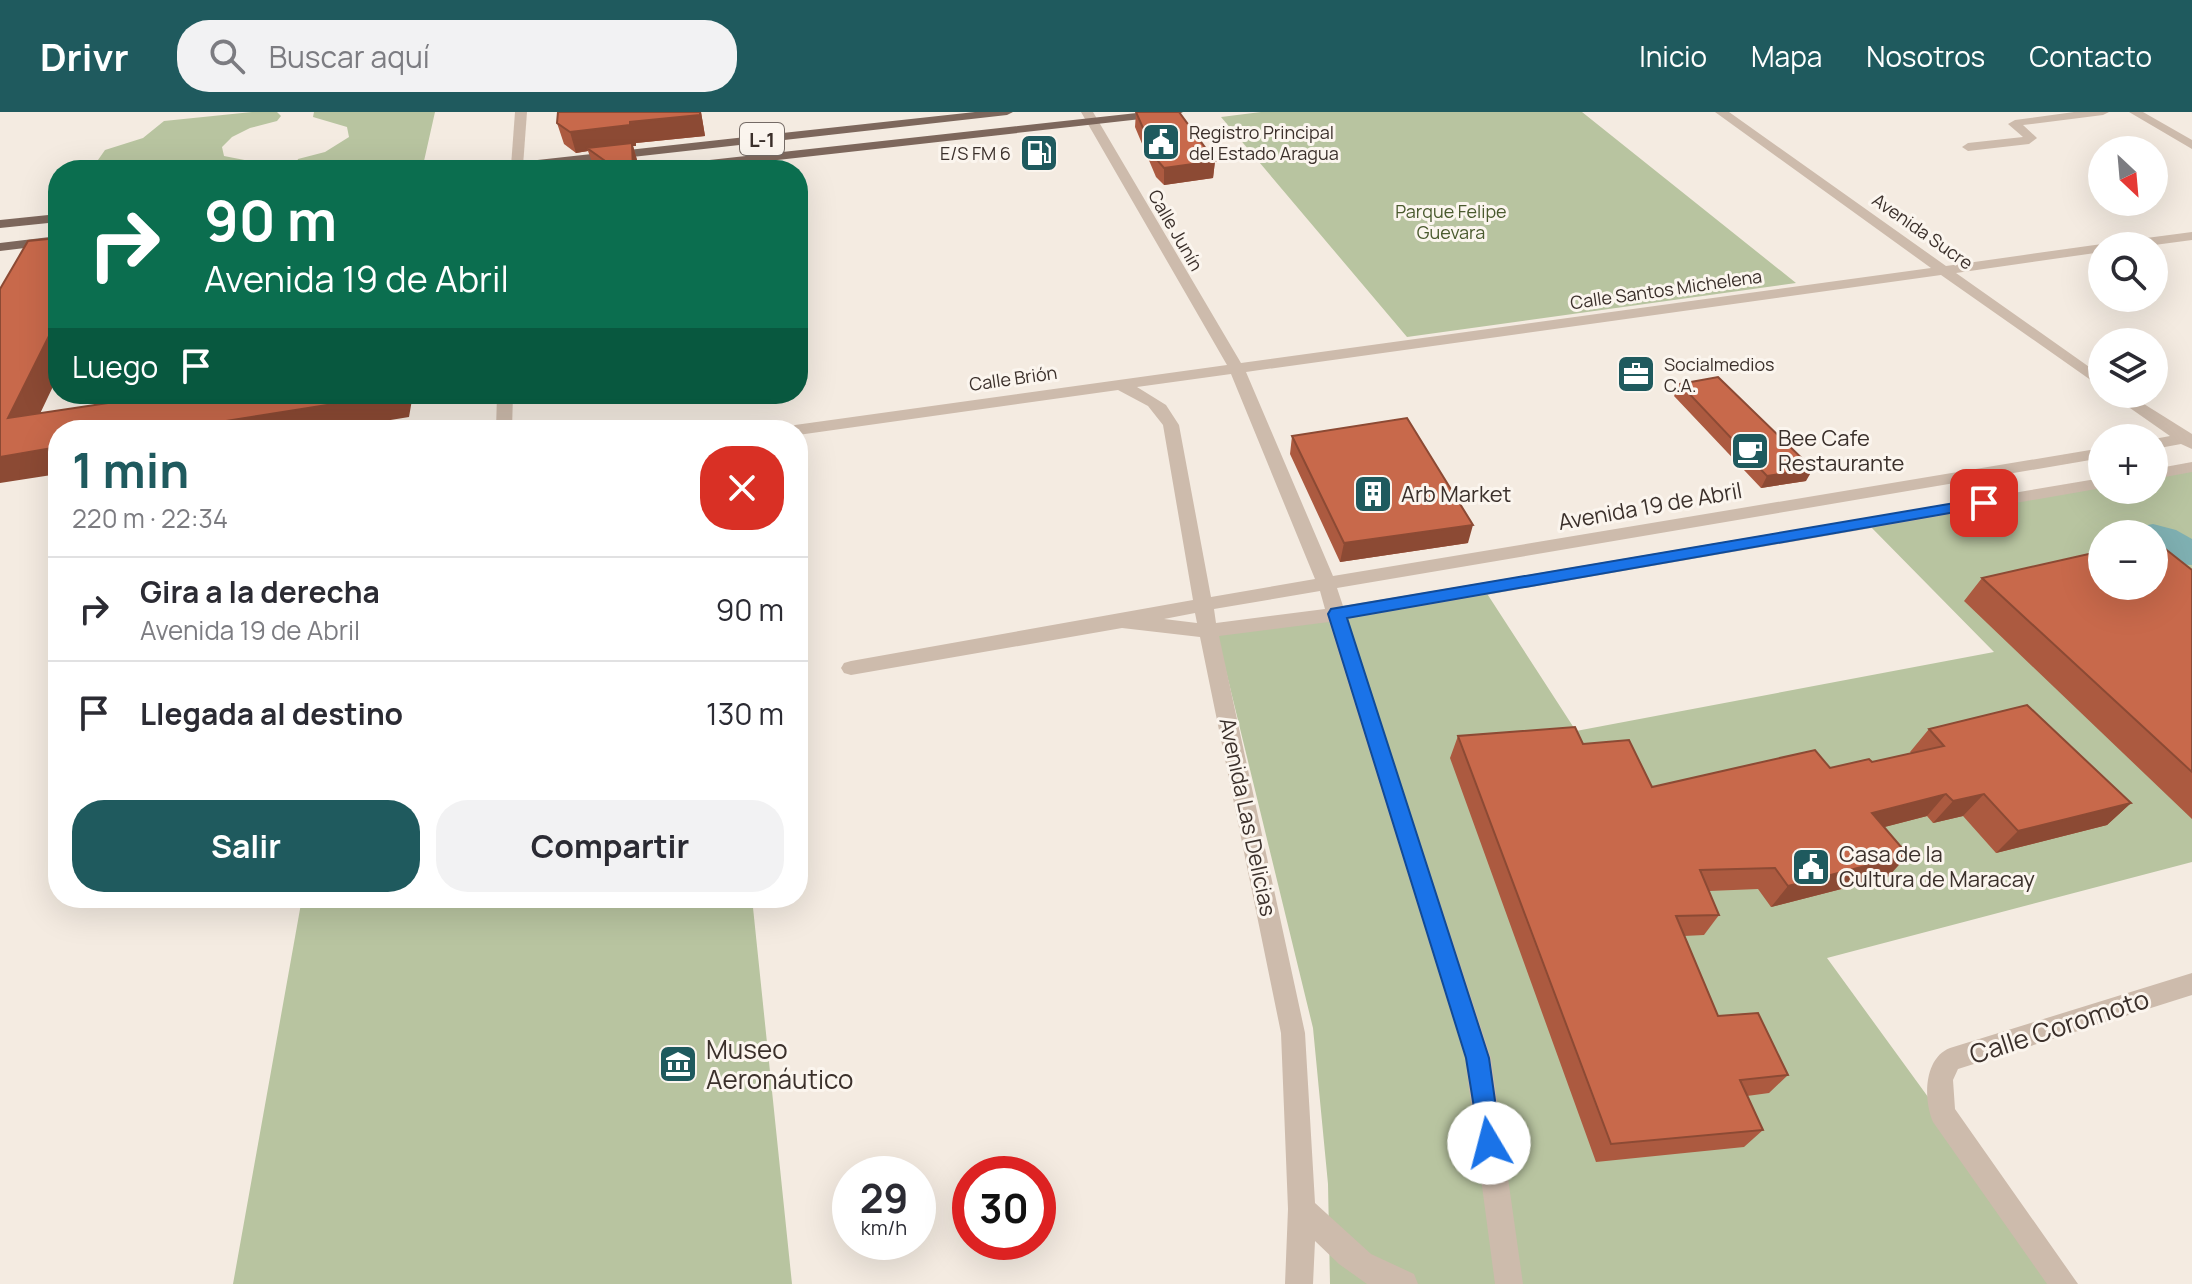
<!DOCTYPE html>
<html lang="es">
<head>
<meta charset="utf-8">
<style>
  body { margin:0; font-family:Manrope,sans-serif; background:#f2f2f3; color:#2b2b33; height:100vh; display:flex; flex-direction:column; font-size:30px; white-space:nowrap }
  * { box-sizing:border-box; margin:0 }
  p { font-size:26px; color:#7c7c81 }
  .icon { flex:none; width:44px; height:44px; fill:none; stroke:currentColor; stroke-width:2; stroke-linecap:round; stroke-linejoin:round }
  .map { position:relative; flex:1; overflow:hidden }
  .drawer { position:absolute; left:48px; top:308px; width:760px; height:488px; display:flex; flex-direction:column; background:#fff; border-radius:32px; box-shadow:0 8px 32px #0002 }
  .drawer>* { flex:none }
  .banner { position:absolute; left:48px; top:48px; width:760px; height:244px; border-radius:32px; box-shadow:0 8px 32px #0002; background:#0b6e4f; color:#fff; overflow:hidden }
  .needle { width:52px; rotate:154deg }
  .tools { position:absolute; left:2088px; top:24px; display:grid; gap:16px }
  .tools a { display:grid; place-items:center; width:80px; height:80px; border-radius:50%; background:#fff; box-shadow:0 8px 32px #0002; font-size:40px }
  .speed { position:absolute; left:832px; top:1044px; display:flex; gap:16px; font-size:40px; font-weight:700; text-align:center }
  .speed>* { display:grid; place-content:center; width:104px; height:104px; border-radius:50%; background:#fff; box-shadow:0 8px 32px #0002; line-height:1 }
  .speed small { font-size:20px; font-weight:400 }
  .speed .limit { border:12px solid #d22; background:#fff; color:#111 }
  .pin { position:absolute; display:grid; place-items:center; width:68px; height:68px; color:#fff; margin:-34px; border-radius:16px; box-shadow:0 4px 12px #0006 }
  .me { position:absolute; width:88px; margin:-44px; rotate:352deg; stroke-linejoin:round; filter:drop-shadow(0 0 6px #0008) }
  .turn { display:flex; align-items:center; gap:28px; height:168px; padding:0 24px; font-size:36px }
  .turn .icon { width:104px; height:104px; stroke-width:2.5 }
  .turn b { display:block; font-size:56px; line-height:68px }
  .then { display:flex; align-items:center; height:76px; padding:0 24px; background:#0003; gap:16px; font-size:30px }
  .round { display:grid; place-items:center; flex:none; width:84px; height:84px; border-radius:32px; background:#f2f2f3 }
  .head { display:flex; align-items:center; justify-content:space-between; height:136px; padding:0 24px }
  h1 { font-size:48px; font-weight:700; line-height:60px; color:#1f5a5e }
  .button { display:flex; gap:16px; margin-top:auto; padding:16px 24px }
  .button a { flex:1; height:92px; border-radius:32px; background:#1f5a5e; color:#fff; font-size:32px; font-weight:700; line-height:92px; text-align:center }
  .button a+a { background:#f2f2f3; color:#2b2b33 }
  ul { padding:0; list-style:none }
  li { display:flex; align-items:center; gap:24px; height:104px; padding:0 24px; border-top:2px solid #e1e1e2 }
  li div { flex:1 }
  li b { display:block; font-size:30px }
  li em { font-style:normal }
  header { display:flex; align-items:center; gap:48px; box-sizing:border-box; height:112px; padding:0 40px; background:#1f5a5e; color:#fff }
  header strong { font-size:38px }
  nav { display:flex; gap:44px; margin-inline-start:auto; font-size:28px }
  .search { width:560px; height:72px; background:#f2f2f3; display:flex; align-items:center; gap:20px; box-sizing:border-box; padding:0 28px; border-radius:32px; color:#7c7c81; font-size:30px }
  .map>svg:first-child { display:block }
  .green { fill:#b8c4a0; fill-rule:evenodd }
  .water { fill:#7fb0b2 }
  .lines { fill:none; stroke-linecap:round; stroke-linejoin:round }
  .pedestrian { fill:#cdbbac; fill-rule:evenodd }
  .minor { fill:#cdbbac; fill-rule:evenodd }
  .primary { fill:#7d675c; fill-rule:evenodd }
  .wall { fill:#ac5a40 }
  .shaded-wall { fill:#8c4a34 }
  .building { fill:#c8694b; stroke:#8c4a34; stroke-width:2 }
  .route { fill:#1a73e8; stroke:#114b97; stroke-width:2 }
  .labels { text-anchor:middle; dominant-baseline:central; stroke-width:6; stroke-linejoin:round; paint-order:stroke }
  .far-poi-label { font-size:18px; fill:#3b302b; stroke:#fbf5ee; text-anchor:start }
  .far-park-label { font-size:18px; fill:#4a5a2e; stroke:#fbf5ee }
  .far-street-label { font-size:18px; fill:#3b302b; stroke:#fbf5ee }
  .shield { fill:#fbf5ee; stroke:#756b66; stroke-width:2 }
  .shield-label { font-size:20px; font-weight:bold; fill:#3b302b }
  .poi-label { font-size:22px; fill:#3b302b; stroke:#fbf5ee; text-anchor:start }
  .street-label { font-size:22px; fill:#3b302b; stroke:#fbf5ee }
  .near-street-label { font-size:26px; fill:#3b302b; stroke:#fbf5ee }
  .near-poi-label { font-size:26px; fill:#3b302b; stroke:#fbf5ee; text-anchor:start }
</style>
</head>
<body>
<header>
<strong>Drivr</strong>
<div class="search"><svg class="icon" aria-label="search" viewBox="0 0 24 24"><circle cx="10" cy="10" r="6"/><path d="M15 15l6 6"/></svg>Buscar aquí</div>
<nav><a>Inicio</a><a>Mapa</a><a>Nosotros</a><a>Contacto</a></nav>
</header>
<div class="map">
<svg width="2192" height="1172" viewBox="0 0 2192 1172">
  <rect width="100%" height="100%" fill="#f4ebe1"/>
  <path class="green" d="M 252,0 L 277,0 L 281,4 L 277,9 L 250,16 L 232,25 L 222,35 L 224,44 L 260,51 L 257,58 L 91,58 L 105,38 L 143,26 L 164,9 Z
    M 314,0 L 435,0 L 424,49 L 343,58 L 294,58 L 298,47 L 325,40 L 349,25 L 347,15 L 313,5 Z
    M 1261,0 L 1582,0 L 1796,171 L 1407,225 L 1221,5 Z
    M 2192,356 L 2192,750 L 1827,846 L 2064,1172 L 1330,1172 L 1328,1072 L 1313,916 L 1216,518 L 1484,477 L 1576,619 L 1994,540 L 1867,411 L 2102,371 L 2102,378 L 2154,378 L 2154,362 ZM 2102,422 L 2154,422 L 2154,474 L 2102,474 Z
    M 302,786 L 752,786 L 792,1172 L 233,1172 Z"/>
  <path class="water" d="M 2153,412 L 2176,418 L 2192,427 L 2192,453 L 2176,452 L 2154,445 L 2154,422 L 2133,422 L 2137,415 Z"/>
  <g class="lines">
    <path class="pedestrian" d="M 515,0 L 527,0 L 523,54 L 517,58 L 511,54 Z"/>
    <path class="minor" d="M 1081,0 L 1093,0 L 1241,251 L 1931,156 L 1715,0 L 1729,0 L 1946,154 L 2102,132 L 2107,134 L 2102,134 L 2102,140 L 1956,161 L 2102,264 L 2102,276 L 1941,163 L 1246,260 L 1333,464 L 2102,336 L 2102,346 L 1337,476 L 1343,494 L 2102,366 L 2102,376 L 1347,507 L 1491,946 L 1523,1172 L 1495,1172 L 1465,946 L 1329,510 L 1219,524 L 1305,921 L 1315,1091 L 1371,1142 L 1414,1162 L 1418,1172 L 1367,1172 L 1339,1152 L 1315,1129 L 1313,1172 L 1285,1172 L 1288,1097 L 1281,921 L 1200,525 L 1122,516 L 851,563 L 844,561 L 841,556 L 844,551 L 851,549 L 1193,488 L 1163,313 L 1148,294 L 1118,278 L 798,323 L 798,318 L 787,318 L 795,313 L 1227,253 ZM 1231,262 L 1315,467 L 1211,485 L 1179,313 L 1166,293 L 1137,275 ZM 1320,479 L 1325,497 L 1216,511 L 1214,497 ZM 1195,501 L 1197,511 L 1164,507 Z
      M 2074,0 L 2109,0 L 2103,3 L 2023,13 L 2037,26 L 2029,32 L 1968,39 L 1962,35 L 1968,31 L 2023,25 L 2008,12 L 2015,8 Z
      M 2129,0 L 2143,0 L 2192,28 L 2192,37 Z
      M 2192,120 L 2192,128 L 2147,134 L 2109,134 L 2116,130 Z
      M 497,282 L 513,282 L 512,318 L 496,318 Z
      M 2110,282 L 2128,282 L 2192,322 L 2192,337 L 2181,332 L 2154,337 L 2154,327 L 2170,324 Z
      M 2192,350 L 2192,360 L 2154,367 L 2154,357 Z
      M 2192,861 L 2192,883 L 1958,957 L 1953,968 L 1955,997 L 2078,1172 L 2047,1172 L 1933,1010 C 1923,987 1924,946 1950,936 Z"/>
    <path class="primary" d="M 975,0 L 1013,0 L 1007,3 L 516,58 L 476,58 L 482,54 Z
      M 1146,0 L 1183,0 L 1177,3 L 688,58 L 649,58 L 655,54 Z
      M 58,102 L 58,110 L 0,116 L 0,108 Z
      M 58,124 L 58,132 L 0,139 L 0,131 Z"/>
  </g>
  <path class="wall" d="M 558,0 L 701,0 L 705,24 L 636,31 L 636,34 L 633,34 L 637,48 L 593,53 L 588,39 L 576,41 L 564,32 L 557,11 Z
    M 1136,0 L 1179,0 L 1215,49 L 1213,66 L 1164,73 L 1156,65 L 1135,15 Z
    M 1680,272 L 1806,369 L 1761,376 L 1674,284 Z
    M 1292,324 L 1468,431 L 1340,450 L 1290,342 Z
    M 2192,458 L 2192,707 L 1964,489 L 1982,466 Z
    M 1929,617 L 2131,691 L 2107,713 L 1996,741 L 1963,704 L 1933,711 L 1927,704 L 1884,715 L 1888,765 L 1771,795 L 1758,777 L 1709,779 L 1719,803 L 1704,823 L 1684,824 L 1718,904 L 1788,963 L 1769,981 L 1747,984 L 1763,1018 L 1744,1035 L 1596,1050 L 1450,646 L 1458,624 L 1583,632 L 1652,675 L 1830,656 L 1872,650 L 1911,641 L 1910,640 Z"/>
  <path class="shaded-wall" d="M 701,0 L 705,24 L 636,31 L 636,34 L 633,34 L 637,48 L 637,58 L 633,58 L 587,36 L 588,39 L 576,41 L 570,20 Z
    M 1215,49 L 1213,66 L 1164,73 L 1164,56 Z
    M 58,206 L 58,264 L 27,329 L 8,306 Z
    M 397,282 L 413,282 L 409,305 L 329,318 L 169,318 Z
    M 58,335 L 58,362 L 0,371 L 0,345 Z
    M 1813,357 L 1806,369 L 1761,376 L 1767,364 Z
    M 1473,413 L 1468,431 L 1340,450 L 1344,431 Z
    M 1946,682 L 1927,704 L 1854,723 L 1872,701 Z
    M 1984,682 L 1963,704 L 1933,711 L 1953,689 Z
    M 2131,691 L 2107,713 L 1996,741 L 2018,719 Z
    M 1908,743 L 1888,765 L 1771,795 L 1788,774 Z"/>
  <path class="building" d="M 558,0 L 700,0 L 700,3 L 630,10 L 630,13 L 570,20 L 557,11 Z
    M 1136,0 L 1179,0 L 1215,49 L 1164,56 L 1157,48 Z
    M 632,31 L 633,58 L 547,58 L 608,51 L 587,36 Z
    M 58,126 L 58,206 L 8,306 L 168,282 L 397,282 L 169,318 L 58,318 L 58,335 L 0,345 L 0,177 L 28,129 Z
    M 1718,265 L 1813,357 L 1767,364 L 1680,272 Z
    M 1407,306 L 1473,413 L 1344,431 L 1292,324 Z
    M 2154,428 L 2192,458 L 2192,660 L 1982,466 L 2102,439 L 2102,474 L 2154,474 Z
    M 2027,593 L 2131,691 L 2018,719 L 1984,682 L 1953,689 L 1946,682 L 1872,701 L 1908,743 L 1788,774 L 1775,756 L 1700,758 L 1719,803 L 1676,804 L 1718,904 L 1758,901 L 1788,963 L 1740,968 L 1763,1018 L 1611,1032 L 1458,624 L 1575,615 L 1583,632 L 1629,628 L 1652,675 L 1815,638 L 1830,656 L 1869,647 L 1872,650 L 1944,634 L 1929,617 Z"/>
  <path class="route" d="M 1984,386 L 1990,387 L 1990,394 L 1347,506 L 1489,946 L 1501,1031 L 1498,1039 L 1489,1043 L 1481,1039 L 1466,946 L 1328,502 L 1331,497 Z"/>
  <defs>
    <g id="civic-square" transform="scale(2)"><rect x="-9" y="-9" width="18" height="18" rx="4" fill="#1f5a5e" stroke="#fbf5ee"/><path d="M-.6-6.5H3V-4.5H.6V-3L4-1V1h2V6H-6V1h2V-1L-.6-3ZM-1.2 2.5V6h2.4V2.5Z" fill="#fff"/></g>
    <g id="fuel-square" transform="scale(2)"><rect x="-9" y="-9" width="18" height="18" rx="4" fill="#1f5a5e" stroke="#fbf5ee"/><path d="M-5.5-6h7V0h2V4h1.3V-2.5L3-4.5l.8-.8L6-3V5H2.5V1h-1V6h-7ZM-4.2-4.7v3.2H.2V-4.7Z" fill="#fff"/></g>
    <g id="office-square" transform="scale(2)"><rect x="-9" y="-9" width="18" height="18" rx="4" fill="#1f5a5e" stroke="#fbf5ee"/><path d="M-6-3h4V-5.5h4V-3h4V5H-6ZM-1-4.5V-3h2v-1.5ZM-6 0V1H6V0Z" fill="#fff"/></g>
    <g id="cafe-square" transform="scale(2)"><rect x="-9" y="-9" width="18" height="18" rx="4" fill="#1f5a5e" stroke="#fbf5ee"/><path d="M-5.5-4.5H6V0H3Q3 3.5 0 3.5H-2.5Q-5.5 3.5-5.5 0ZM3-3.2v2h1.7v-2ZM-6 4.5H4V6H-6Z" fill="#fff"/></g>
    <g id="building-square" transform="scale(2)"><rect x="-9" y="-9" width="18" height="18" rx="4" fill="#1f5a5e" stroke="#fbf5ee"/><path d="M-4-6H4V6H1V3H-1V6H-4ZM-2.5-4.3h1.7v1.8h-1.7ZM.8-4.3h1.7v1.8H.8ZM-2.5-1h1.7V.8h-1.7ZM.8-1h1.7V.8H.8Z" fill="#fff"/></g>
    <g id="museum-square" transform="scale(2)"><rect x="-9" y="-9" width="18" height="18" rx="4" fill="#1f5a5e" stroke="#fbf5ee"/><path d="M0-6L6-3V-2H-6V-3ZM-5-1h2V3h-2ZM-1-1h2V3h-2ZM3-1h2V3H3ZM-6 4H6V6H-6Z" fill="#fff"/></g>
  </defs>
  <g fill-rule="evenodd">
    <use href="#civic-square" x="1161" y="30"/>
    <use href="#fuel-square" x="1039" y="41"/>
    <use href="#office-square" x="1636" y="262"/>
    <use href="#cafe-square" x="1750" y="339"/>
    <use href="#building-square" x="1373" y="382"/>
    <use href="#civic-square" x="1811" y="755"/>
    <use href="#museum-square" x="678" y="952"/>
  </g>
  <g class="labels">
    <g class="far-poi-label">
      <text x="1189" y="20">Registro Principal<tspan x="1189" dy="21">del Estado Aragua</tspan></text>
      <text x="1011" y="41" text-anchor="end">E/S FM 6</text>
      <text x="1664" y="252">Socialmedios<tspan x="1664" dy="21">C.A.</tspan></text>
    </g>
    <g class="far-park-label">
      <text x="1451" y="99">Parque Felipe<tspan x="1451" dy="21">Guevara</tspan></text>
    </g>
    <g class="far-street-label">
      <text transform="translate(1176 118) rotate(60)">Calle Junín</text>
      <text transform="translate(1923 119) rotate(35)">Avenida Sucre</text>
      <text transform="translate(1666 177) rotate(-8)">Calle Santos Michelena</text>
      <text transform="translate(1013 266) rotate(-8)">Calle Brión</text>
    </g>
    <rect class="shield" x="740" y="11" width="44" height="32" rx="6"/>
    <g class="shield-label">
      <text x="762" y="27">L-1</text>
    </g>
    <g class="poi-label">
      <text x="1778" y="326">Bee Cafe<tspan x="1778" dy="25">Restaurante</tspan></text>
      <text x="1401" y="382">Arb Market</text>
      <text x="1839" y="742">Casa de la<tspan x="1839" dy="25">Cultura de Maracay</tspan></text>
    </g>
    <g class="street-label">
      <text transform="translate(1650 394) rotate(-10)">Avenida 19 de Abril</text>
      <text transform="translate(1248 705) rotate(78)">Avenida Las Delicias</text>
    </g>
    <g class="near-street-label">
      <text transform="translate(2059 914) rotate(-18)">Calle Coromoto</text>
    </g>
    <g class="near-poi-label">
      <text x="706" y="937">Museo<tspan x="706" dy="30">Aeronáutico</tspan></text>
    </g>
  </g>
</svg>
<div class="tools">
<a><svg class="needle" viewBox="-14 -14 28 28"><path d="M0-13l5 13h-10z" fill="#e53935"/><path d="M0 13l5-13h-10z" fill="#7c7c81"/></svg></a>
<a><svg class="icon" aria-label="search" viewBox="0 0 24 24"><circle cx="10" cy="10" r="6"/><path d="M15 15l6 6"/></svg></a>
<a><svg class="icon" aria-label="layers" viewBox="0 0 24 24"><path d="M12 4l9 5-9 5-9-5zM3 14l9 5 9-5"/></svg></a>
<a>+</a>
<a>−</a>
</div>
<div class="speed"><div>29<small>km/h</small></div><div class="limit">30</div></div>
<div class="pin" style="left:1984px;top:391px;background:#d93025"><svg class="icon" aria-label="arrive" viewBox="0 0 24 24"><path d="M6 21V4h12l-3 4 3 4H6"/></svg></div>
<svg class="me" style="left:1489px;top:1031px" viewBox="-20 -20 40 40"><circle r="19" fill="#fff"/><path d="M0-13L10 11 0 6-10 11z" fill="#1a73e8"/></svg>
<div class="banner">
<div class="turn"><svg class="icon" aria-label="right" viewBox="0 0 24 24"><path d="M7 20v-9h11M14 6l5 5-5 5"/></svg><div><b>90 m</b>Avenida 19 de Abril</div></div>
<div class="then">Luego<svg class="icon" aria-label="arrive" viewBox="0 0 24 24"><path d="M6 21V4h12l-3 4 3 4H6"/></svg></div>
</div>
<section class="drawer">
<div class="head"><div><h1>1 min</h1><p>220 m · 22:34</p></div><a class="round" style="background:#d93025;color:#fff"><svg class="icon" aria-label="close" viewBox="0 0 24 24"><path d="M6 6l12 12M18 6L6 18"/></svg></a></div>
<ul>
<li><svg class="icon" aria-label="right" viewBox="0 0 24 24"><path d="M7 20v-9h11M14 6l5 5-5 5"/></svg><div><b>Gira a la derecha</b><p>Avenida 19 de Abril</p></div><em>90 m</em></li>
<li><svg class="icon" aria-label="arrive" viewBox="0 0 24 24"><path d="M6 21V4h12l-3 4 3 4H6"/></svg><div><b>Llegada al destino</b></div><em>130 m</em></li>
</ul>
<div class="button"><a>Salir</a><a>Compartir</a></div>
</section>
</div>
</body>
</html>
